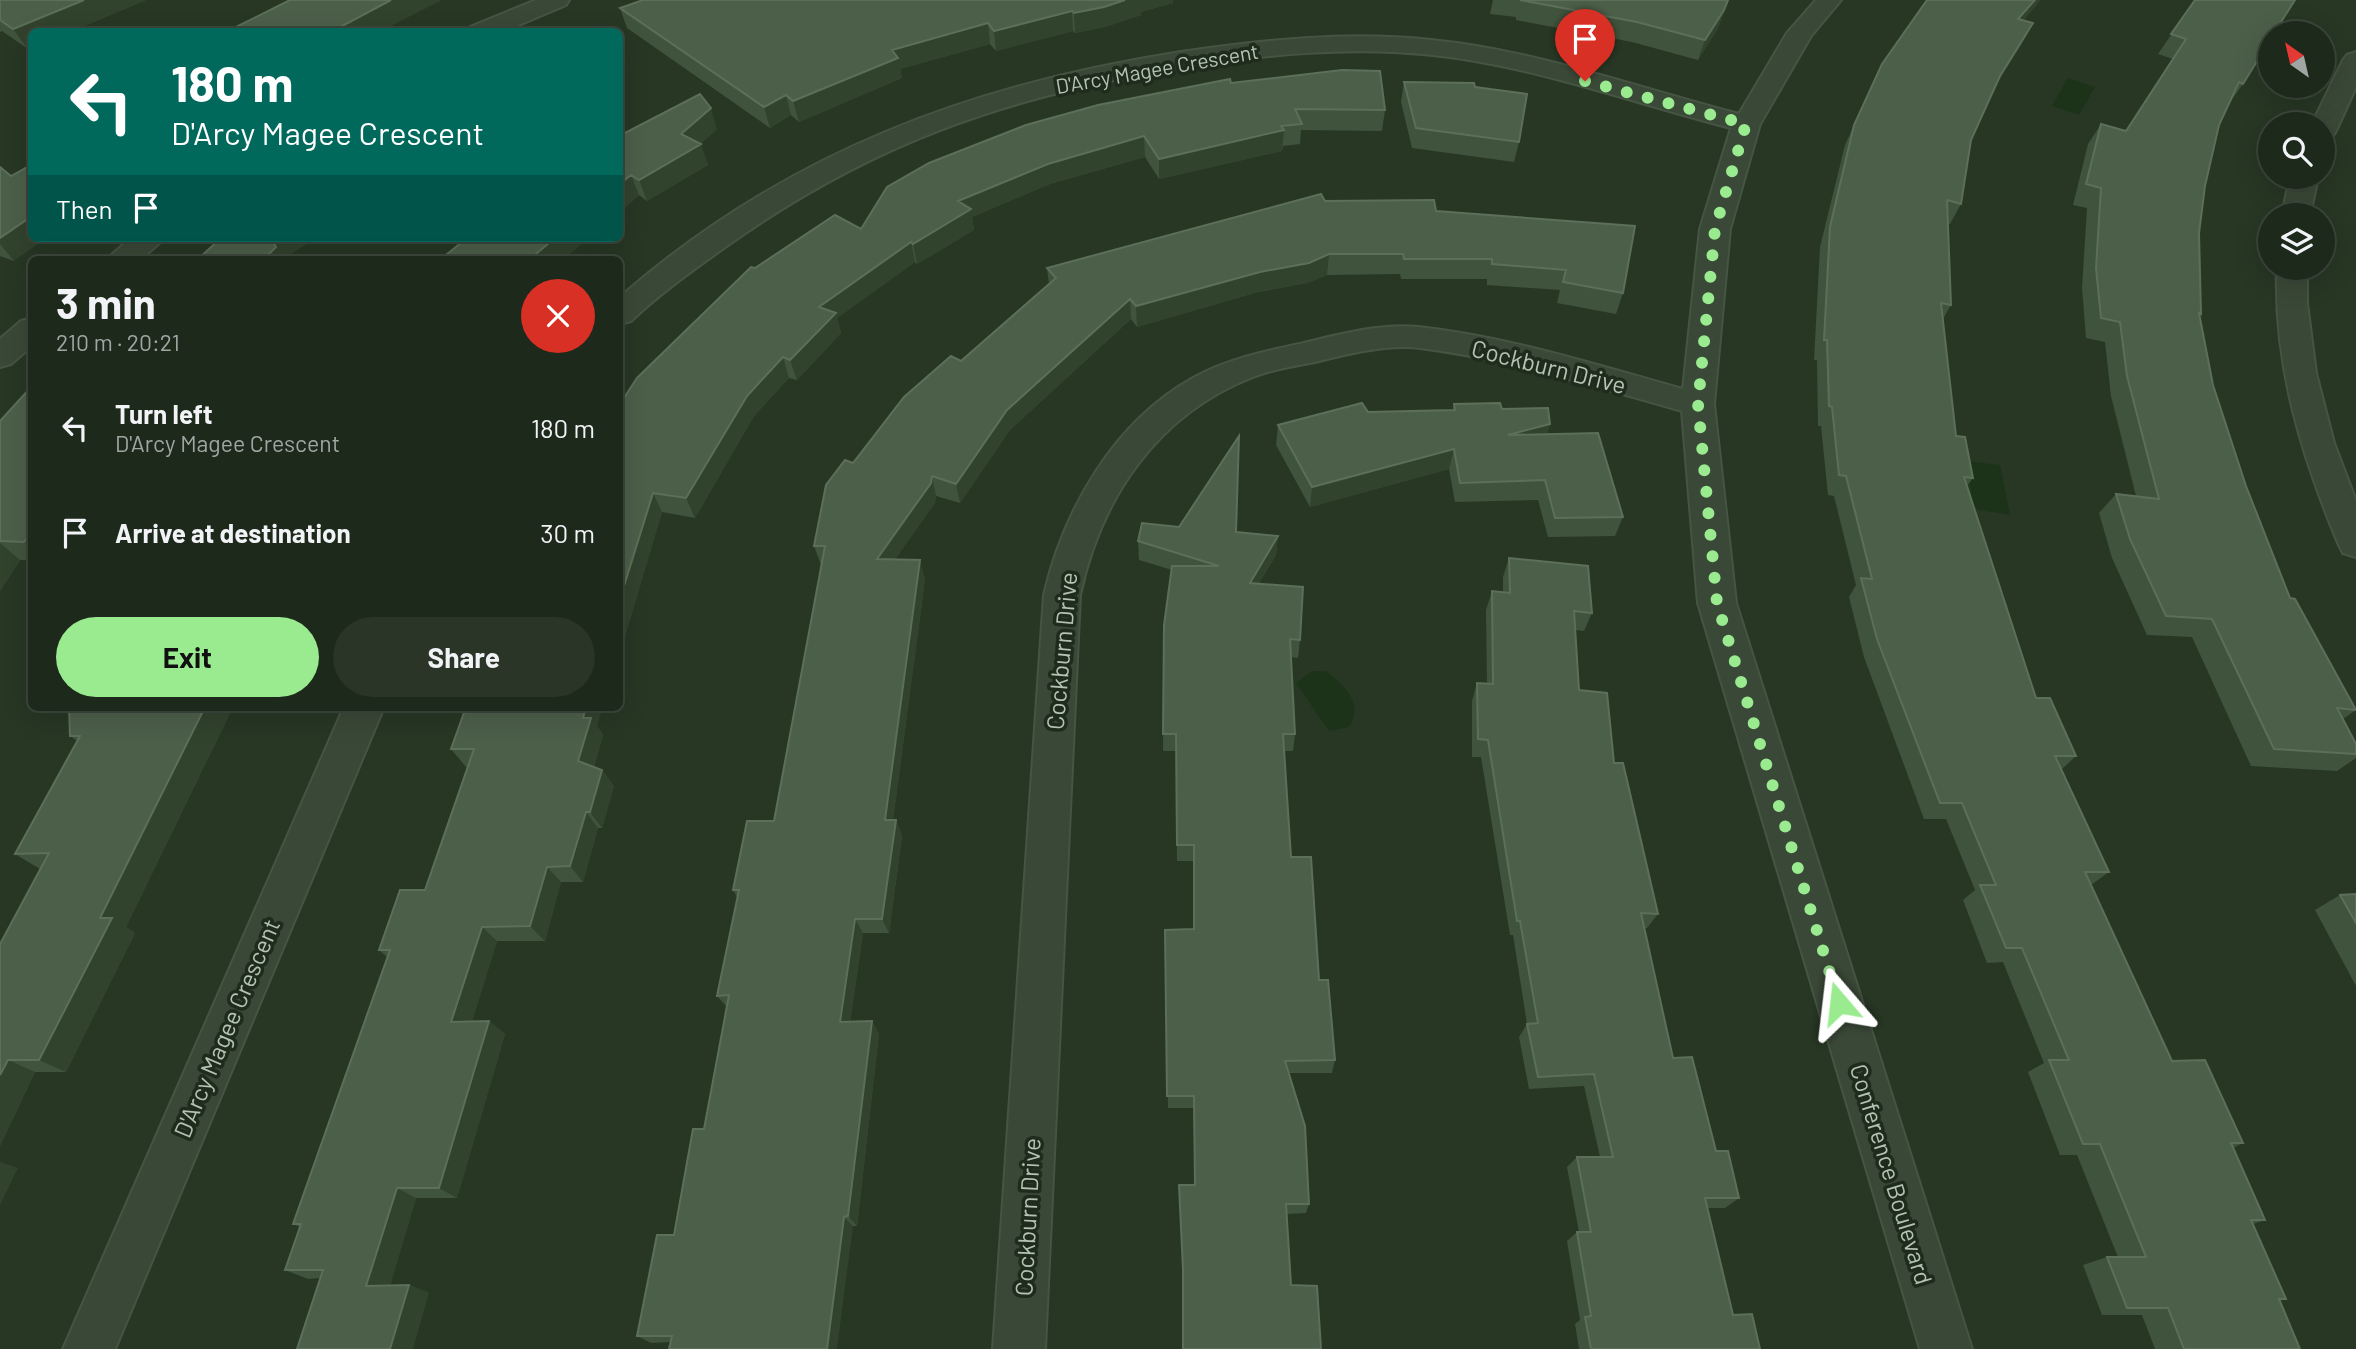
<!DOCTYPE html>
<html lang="en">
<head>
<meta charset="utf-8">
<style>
  body { margin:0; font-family:Barlow,sans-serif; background:#2a3528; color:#f1f3f6; height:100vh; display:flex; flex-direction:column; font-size:26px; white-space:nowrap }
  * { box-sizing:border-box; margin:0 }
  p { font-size:23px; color:#a0a6a3 }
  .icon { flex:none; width:38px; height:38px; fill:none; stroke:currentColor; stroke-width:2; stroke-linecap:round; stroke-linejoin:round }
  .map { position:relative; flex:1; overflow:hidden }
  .side { position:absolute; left:28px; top:256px; width:595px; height:455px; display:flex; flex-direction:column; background:#1d291b; border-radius:10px; box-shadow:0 7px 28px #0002,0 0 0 2px #3b453a }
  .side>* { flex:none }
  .banner { position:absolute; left:28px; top:28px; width:595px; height:214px; border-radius:10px; box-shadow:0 7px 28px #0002,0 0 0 2px #3b453a; background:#00695c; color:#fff; overflow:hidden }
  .needle { width:46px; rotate:326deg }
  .tools { position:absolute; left:2258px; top:21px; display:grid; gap:14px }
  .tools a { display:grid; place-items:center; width:77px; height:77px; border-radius:50%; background:#1d291b; box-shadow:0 7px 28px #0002,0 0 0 2px #3b453a; font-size:35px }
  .pin { position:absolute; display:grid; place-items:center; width:60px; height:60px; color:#fff; margin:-72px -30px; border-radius:50% 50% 50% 0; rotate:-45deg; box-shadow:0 0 7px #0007 }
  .pin .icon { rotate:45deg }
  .me { position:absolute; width:77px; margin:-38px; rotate:343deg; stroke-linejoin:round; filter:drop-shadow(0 0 5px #0008) }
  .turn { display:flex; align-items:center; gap:24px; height:147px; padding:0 28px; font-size:32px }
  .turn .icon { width:91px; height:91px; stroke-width:2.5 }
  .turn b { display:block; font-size:49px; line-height:60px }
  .then { display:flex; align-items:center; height:66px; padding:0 28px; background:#0003; gap:14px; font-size:26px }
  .round { display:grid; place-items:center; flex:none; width:74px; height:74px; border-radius:37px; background:#2a3528 }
  .overview { display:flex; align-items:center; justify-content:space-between; height:119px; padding:0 28px }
  h1 { font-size:42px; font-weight:700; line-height:52px }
  .cta { display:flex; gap:14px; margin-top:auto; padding:14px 28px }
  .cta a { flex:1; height:80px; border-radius:42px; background:#9aeb90; color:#111; font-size:28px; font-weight:700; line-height:80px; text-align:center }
  .cta a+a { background:#2a3528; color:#f1f3f6 }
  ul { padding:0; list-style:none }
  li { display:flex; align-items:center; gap:21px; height:105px; padding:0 28px }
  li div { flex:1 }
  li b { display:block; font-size:26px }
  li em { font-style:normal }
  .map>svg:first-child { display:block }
  .water { fill:#1c3319 }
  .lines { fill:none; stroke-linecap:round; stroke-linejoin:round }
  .minor-casing { stroke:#465443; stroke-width:4 }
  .minor { fill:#3a4837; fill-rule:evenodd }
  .wall { fill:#40533c }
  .shaded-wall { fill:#31422d }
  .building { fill:#4c5f49; stroke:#5c6f59; stroke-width:2 }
  .route { stroke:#9aeb90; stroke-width:12; stroke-dasharray:0 21.6 }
  .labels { text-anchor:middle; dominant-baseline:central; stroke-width:7; stroke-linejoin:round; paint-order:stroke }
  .far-street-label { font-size:21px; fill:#b4c4b2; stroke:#1f2c1d }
  .street-label { font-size:24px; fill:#b4c4b2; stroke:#1f2c1d }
</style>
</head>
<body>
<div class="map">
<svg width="2356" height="1349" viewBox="0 0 2356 1349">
  <rect width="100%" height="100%" fill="#273724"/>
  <path class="water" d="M 2068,78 L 2095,87 L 2079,115 L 2052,106 Z
    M 1966,461 L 2000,465 L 2010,515 L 1974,509 Z
    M 1312,671 L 1326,671 C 1344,685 1365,704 1349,727 L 1329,731 L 1296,683 Z"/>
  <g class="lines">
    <g class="minor-casing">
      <path id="minor" d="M 536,0 L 569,0 L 566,5 L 502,32 L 467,32 L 470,27 Z
        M 1816,0 L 1841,0 L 1811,36 L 1760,124 L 1730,229 L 1714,404 L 1736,603 L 1972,1349 L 1920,1349 L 1698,603 L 1682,411 C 1596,387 1509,359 1420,348 C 1387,344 1347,354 1315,362 C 1295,366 1272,369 1253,377 C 1158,414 1101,497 1080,595 L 1045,1349 L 993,1349 L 1044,595 C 1064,509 1114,422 1193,378 C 1227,359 1266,351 1304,343 C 1340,334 1382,323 1419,327 C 1509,337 1597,365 1683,389 L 1700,229 L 1731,128 C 1633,103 1535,66 1433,55 C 1351,46 1267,54 1186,67 C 1010,95 870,143 724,248 C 692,271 659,294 631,321 L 620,324 L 620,297 C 784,154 969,85 1181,52 C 1264,40 1347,31 1431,40 C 1536,50 1637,88 1739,114 L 1787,33 Z
        M 2356,52 L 2356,87 L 2336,131 L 2332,137 L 2322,139 L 2322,124 L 2312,124 L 2343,60 L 2347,55 Z
        M 2290,177 L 2318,177 L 2310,215 L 2282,215 Z
        M 131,238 L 165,238 L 141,259 L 107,259 Z
        M 2277,268 L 2307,268 L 2307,303 L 2316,373 L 2334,443 L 2356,501 L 2356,557 L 2343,553 L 2338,543 C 2301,454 2274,366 2277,268 Z
        M 32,318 L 32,346 L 11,364 L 0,367 L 0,339 L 21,321 Z
        M 344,707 L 384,707 L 115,1349 L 63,1349 Z"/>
    </g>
    <use href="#minor" class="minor"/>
  </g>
  <path class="wall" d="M 0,0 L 146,0 L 70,32 L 32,32 L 28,49 L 2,31 L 0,32 Z
    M 1493,0 L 1729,0 L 1717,30 L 1698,60 L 1632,42 L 1516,20 L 1516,17 L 1490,14 Z
    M 2195,0 L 2243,84 L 2230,102 L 2219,125 L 2205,186 L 2199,233 L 2201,314 L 2199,316 L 2213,385 L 2246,486 L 2290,598 L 2356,710 L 2343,719 L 2356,744 L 2356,758 L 2337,771 L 2251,766 L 2192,637 L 2147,635 L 2112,558 L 2099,513 L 2116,494 L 2136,496 L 2111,396 L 2105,342 L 2086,338 L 2082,288 L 2087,208 L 2073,205 L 2088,144 L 2101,124 L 2126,131 L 2173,59 L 2158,54 Z
    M 1173,3 L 1141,12 L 1141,15 L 1105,27 L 1075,33 L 1073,31 L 996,51 L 990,44 L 900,69 L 902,78 L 799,122 L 791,115 L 770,128 L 627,28 L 620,8 Z
    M 2024,21 L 2022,44 L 1995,86 L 1971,140 L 1961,204 L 1950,224 L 1948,224 L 1951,305 L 1943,319 L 1956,436 L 1973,478 L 1967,486 L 2036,698 L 2076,756 L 2061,770 L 2109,872 L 2091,885 L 2172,1061 L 2243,1143 L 2233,1148 L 2265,1220 L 2253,1224 L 2286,1299 L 2279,1301 L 2300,1349 L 2155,1349 L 2142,1315 L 2102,1315 L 2083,1265 L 2107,1257 L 2118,1257 L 2077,1155 L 2060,1155 L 2028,1072 L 2044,1063 L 2003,962 L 1987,963 L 1963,900 L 1975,890 L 1946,819 L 1924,819 L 1864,657 L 1849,597 L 1856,585 L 1834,496 L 1828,495 L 1821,426 L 1818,426 L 1817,360 L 1814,360 L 1820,247 L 1845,145 L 1882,64 Z
    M 1404,82 L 1475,87 L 1519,142 L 1514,162 L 1412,148 L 1401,102 Z
    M 1231,83 L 1385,110 L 1382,131 L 1301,130 L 1300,144 L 1283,146 L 1282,151 L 1159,179 L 1145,157 L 1050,184 L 972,217 L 974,230 L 917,264 L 915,262 L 837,318 L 841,333 L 797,380 L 789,378 L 754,416 L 695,518 L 662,512 L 620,653 L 620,404 L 755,268 L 861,229 Z
    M 717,129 L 700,144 L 708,165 L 647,201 L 639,195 L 620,212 L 620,130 L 625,133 Z
    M 0,167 L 14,261 L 0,256 Z
    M 1325,201 L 1436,211 L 1623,293 L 1616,314 L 1557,303 L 1560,290 L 1487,285 L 1487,279 L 1401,279 L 1400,274 L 1327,275 L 1307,283 L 1258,292 L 1137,327 L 1131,319 L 1010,430 L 960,503 L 936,496 L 935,503 L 895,559 L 925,579 L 893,820 L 896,820 L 902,836 L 889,933 L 863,933 L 850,1022 L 872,1021 L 879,1034 L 857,1226 L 853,1226 L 670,1342 L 651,1343 L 637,1336 L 674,1235 L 704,1129 L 727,1007 L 717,996 L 737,897 L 733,890 L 774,821 L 821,565 L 814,546 L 853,463 L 961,361 L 1049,284 L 1047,268 Z
    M 32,386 L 32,560 L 20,560 L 0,591 L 0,421 Z
    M 1454,404 L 1502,409 L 1550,424 L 1547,434 L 1623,517 L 1615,536 L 1548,537 L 1538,500 L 1455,502 L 1449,469 L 1310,507 L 1276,445 L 1278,425 L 1368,412 L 1452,411 Z
    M 1236,532 L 1278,536 L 1276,555 L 1259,583 L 1300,640 L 1298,658 L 1291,657 L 1295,734 L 1293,751 L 1284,751 L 1291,857 L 1319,980 L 1335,1060 L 1332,1073 L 1289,1073 L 1309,1204 L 1306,1213 L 1287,1214 L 1291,1285 L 1321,1349 L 1195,1185 L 1193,1108 L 1168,1108 L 1165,930 L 1194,929 L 1194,861 L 1177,861 L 1176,751 L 1163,751 L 1164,625 L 1172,570 L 1139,560 L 1138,541 Z
    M 1509,558 L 1592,613 L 1584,631 L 1575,630 L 1579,690 L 1614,763 L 1658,914 L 1647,928 L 1644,928 L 1673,1058 L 1739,1198 L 1725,1208 L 1707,1208 L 1733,1315 L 1760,1349 L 1579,1349 L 1575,1324 L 1580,1320 L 1567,1241 L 1577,1232 L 1579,1232 L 1567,1167 L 1577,1157 L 1600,1157 L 1584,1086 L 1529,1089 L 1519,1037 L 1527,1024 L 1513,935 L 1510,935 L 1481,757 L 1472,757 L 1472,701 L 1477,683 L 1487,684 L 1486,610 L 1492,591 L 1503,592 L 1503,577 Z
    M 69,707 L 233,707 L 126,927 L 135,933 L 66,1072 L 35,1072 L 0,1146 L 0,944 L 40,869 L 15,854 L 77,741 L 70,736 Z
    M 597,726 L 603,735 L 594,767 L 602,770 L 614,786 L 602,828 L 598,828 L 583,882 L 561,882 L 545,941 L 497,941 L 472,1021 L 489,1021 L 505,1034 L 457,1198 L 416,1198 L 390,1285 L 409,1285 L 429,1293 L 320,1278 L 308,1279 L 285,1270 L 300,1227 L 293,1224 L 387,957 L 379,950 L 425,890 L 468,766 L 466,767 L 451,749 Z
    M 2356,894 L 2356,986 L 2315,910 L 2340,895 Z"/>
  <path class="shaded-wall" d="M 84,0 L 146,0 L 70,32 L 32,32 L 32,48 L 28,49 L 13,29 Z
    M 391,0 L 442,0 L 379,32 L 331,32 Z
    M 1125,0 L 1173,0 L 1173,3 L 1141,12 L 1141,15 L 1105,27 L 1075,33 L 1074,13 Z
    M 1728,0 L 1729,0 L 1717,30 L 1698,60 L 1705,40 Z
    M 2035,0 L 2041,0 L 2008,39 L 2018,19 Z
    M 1072,11 L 1073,31 L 996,51 L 994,31 Z
    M 988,23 L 990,44 L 900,69 L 902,78 L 799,122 L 793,101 L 892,50 Z
    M 2033,23 L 2022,44 L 1989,96 L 2000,76 Z
    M 786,95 L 791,115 L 770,128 L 764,107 Z
    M 711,108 L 717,129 L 694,149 L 701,144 L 708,165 L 647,201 L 639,180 L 681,134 Z
    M 1284,130 L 1282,151 L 1159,179 L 1159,159 Z
    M 1144,136 L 1145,157 L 1050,184 L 972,217 L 974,230 L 917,264 L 913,244 L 958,201 L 1048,164 Z
    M 631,175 L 639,195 L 620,212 L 620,184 Z
    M 32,216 L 32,238 L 46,238 L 14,261 L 0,244 L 0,238 Z
    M 271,238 L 317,238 L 284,258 L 285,259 L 264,259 Z
    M 555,238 L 589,238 L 564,259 L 530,259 Z
    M 911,242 L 915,262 L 837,318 L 841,333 L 797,380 L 790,360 L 819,307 Z
    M 1329,254 L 1327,275 L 1307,283 L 1258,292 L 1137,327 L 1136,306 Z
    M 1130,299 L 1131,319 L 1010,430 L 960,503 L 956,484 L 1007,410 Z
    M 783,357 L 789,378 L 754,416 L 695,518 L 686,498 L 747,396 Z
    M 1550,424 L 1544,443 L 1508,435 Z
    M 1454,449 L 1449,469 L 1310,507 L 1312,487 Z
    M 932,476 L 936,496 L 935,503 L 882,578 L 877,559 Z
    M 653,493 L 662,512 L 620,653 L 620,599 Z
    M 32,531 L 32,548 L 24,542 Z
    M 1278,536 L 1276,555 L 1249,601 L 1250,583 Z
    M 0,543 L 20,560 L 0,591 Z
    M 920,560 L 925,579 L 891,836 L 885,820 Z
    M 205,707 L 233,707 L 126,927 L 135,933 L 66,1072 L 39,1060 L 100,918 Z
    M 586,707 L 603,707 L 597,726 L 603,735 L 591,778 L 578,761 L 583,718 Z
    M 602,770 L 614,786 L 602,828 L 590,812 Z
    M 586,812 L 598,828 L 583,882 L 570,866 Z
    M 896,820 L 902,836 L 889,933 L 882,919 Z
    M 547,867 L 561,882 L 545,941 L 530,926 Z
    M 855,919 L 863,933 L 848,1035 L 840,1022 Z
    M 482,927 L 497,941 L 468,1035 L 451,1022 Z
    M 489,1021 L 505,1034 L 457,1198 L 439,1188 Z
    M 872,1021 L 879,1034 L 857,1226 L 848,1216 Z
    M 8,1060 L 35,1072 L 0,1146 L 0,1075 Z
    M 0,1162 L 18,1168 L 0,1205 Z
    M 397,1188 L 416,1198 L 388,1294 L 366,1286 Z
    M 844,1217 L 853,1226 L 837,1349 L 827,1349 Z
    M 409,1285 L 429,1293 L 413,1349 L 390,1349 Z"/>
  <path class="building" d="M 0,0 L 84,0 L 13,29 L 0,20 Z
    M 290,0 L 391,0 L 331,32 L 226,32 Z
    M 643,0 L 1125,0 L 1104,7 L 1074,13 L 1072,11 L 994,31 L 988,23 L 892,50 L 898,58 L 793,101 L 786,95 L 764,107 L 620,8 Z
    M 1520,0 L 1728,0 L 1724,10 L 1705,40 L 1637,22 Z
    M 1927,0 L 2035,0 L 2018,19 L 2033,23 L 2000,76 L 1971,140 L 1961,204 L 1947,200 L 1951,305 L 1941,303 L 1956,436 L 1965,437 L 1973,478 L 1964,477 L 2036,698 L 2050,698 L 2076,756 L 2055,756 L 2109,872 L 2085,872 L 2172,1061 L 2205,1060 L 2243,1143 L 2231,1143 L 2265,1220 L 2251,1220 L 2286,1299 L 2279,1299 L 2300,1349 L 2184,1349 L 2168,1308 L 2127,1308 L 2107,1257 L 2146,1257 L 2100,1144 L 2083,1144 L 2049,1060 L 2069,1060 L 2022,948 L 2006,948 L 1980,885 L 1996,885 L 1962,803 L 1940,803 L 1877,639 L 1861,578 L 1872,579 L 1846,476 L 1839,475 L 1832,407 L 1829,406 L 1827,340 L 1824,340 L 1830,227 L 1854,125 L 1882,64 Z
    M 2195,0 L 2295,0 L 2274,33 L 2270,33 L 2270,40 L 2243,84 L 2239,82 L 2219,125 L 2205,186 L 2199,233 L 2201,314 L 2199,313 L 2213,385 L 2246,486 L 2290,598 L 2295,599 L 2356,710 L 2337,708 L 2356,744 L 2356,754 L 2274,749 L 2212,619 L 2166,616 L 2130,539 L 2116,494 L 2159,499 L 2127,376 L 2120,322 L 2101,318 L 2096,268 L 2101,188 L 2086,184 L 2101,124 L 2126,131 L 2186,39 L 2171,34 Z
    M 1342,70 L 1380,71 L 1385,110 L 1295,109 L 1302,124 L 1281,126 L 1284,130 L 1159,159 L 1144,136 L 1048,164 L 958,201 L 971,209 L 913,244 L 911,242 L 819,307 L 836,313 L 790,360 L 783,357 L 747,396 L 686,498 L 653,493 L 620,599 L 620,404 L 637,378 L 751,267 L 755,268 L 835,215 L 861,229 L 887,187 L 929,163 L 1026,125 L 1098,105 L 1230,79 L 1231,83 Z
    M 1404,82 L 1474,83 L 1475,87 L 1527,94 L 1519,142 L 1416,128 Z
    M 700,94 L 711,108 L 681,134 L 701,144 L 639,180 L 631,175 L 620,184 L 620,130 L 625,133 Z
    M 29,166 L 32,167 L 32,216 L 0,238 L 0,167 L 11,176 Z
    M 1321,194 L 1325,201 L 1434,200 L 1436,211 L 1635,226 L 1623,293 L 1563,282 L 1566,270 L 1492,264 L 1492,259 L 1404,259 L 1403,254 L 1329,254 L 1309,263 L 1260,272 L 1136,306 L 1130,299 L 1007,410 L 956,484 L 932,476 L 931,483 L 877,559 L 920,560 L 885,820 L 896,820 L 882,919 L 855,919 L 840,1022 L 872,1021 L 848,1216 L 844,1217 L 827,1349 L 669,1349 L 672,1336 L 637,1336 L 657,1235 L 674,1235 L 693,1129 L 704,1129 L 729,995 L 717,996 L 739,890 L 733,890 L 747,821 L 774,821 L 825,546 L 814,546 L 826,485 L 845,460 L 853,463 L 904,397 L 951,356 L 961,361 L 1056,278 L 1047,268 Z
    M 221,238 L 271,238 L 276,247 L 264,259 L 198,259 Z
    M 467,238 L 555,238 L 530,259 L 441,259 Z
    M 32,386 L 32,531 L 24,542 L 0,541 L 0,421 Z
    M 1362,403 L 1368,412 L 1455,410 L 1454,404 L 1500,403 L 1502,409 L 1548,408 L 1550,424 L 1508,435 L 1598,433 L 1623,517 L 1555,518 L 1545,480 L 1460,483 L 1454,449 L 1312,487 L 1278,425 Z
    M 1239,436 L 1236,532 L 1278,536 L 1250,583 L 1303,587 L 1300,640 L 1290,639 L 1295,734 L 1283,734 L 1291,857 L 1311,857 L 1319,980 L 1328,980 L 1335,1060 L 1285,1061 L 1305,1126 L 1309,1204 L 1286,1204 L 1291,1285 L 1317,1286 L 1321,1349 L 1183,1349 L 1183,1270 L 1179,1185 L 1195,1185 L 1194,1096 L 1167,1096 L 1165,930 L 1194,929 L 1194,845 L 1177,845 L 1176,734 L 1163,734 L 1164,625 L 1172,566 L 1219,566 L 1138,541 L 1142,523 L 1179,527 Z
    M 1509,558 L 1588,566 L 1592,613 L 1574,611 L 1579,690 L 1607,693 L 1614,763 L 1623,763 L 1658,914 L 1641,913 L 1673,1058 L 1692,1057 L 1716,1151 L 1728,1151 L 1739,1198 L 1705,1198 L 1733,1315 L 1752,1314 L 1760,1349 L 1591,1349 L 1585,1317 L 1591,1316 L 1577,1232 L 1591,1232 L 1577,1157 L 1613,1157 L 1594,1074 L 1538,1077 L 1527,1024 L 1538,1023 L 1520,921 L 1517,921 L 1488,740 L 1478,739 L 1477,683 L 1493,684 L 1492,591 L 1510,593 Z
    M 69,707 L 205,707 L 100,918 L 112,918 L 39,1060 L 8,1060 L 0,1075 L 0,944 L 49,853 L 15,854 L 80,736 L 70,736 Z
    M 466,707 L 586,707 L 583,718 L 591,718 L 578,761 L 602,770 L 590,812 L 586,812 L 570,866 L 547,867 L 530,926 L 482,927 L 451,1022 L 489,1021 L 439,1188 L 397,1188 L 366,1286 L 409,1285 L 390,1349 L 297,1349 L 323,1270 L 285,1270 L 301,1224 L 293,1224 L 390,950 L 379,950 L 400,890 L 425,890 L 474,749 L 451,749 Z
    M 2356,894 L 2356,923 L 2340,895 Z"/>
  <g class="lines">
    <path class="route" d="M 1585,81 L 1746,124 L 1715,229 L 1698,404 L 1717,603 L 1839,1003"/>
  </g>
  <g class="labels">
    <g class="far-street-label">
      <text transform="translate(1157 68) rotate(-10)">D'Arcy Magee Crescent</text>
    </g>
    <g class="street-label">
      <text transform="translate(1549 366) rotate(14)">Cockburn Drive</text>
      <text transform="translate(1061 651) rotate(-85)">Cockburn Drive</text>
      <text transform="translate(226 1028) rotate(-67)">D'Arcy Magee Crescent</text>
      <text transform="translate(1892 1174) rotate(73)">Conference Boulevard</text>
      <text transform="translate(1027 1217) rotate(-87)">Cockburn Drive</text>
    </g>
  </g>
</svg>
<div class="tools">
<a><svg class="needle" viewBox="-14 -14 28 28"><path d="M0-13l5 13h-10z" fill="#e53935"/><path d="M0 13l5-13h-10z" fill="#a0a6a3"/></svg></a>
<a><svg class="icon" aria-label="search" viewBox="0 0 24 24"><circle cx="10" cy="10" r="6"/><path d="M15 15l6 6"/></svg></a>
<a><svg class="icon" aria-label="layers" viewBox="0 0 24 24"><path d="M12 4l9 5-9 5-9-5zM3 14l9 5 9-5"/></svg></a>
</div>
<div class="pin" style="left:1585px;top:81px;background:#d93025"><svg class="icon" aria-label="arrive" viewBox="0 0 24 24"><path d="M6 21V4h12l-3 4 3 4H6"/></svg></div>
<svg class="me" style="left:1839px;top:1003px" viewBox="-20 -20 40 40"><path d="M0-17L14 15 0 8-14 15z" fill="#9aeb90" stroke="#fff" stroke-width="4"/></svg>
<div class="banner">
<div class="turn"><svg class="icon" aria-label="left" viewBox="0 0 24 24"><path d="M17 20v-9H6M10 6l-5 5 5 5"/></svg><div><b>180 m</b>D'Arcy Magee Crescent</div></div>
<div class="then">Then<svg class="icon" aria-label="arrive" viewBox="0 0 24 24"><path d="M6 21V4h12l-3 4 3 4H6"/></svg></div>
</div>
<section class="side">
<div class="overview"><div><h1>3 min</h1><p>210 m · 20:21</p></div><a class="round" style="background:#d93025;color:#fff"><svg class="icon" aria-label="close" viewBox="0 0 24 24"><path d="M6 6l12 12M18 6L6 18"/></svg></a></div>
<ul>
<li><svg class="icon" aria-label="left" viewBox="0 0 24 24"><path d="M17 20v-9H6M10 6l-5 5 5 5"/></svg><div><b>Turn left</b><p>D'Arcy Magee Crescent</p></div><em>180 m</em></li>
<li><svg class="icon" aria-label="arrive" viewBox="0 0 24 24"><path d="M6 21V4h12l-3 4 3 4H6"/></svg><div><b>Arrive at destination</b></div><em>30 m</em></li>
</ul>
<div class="cta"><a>Exit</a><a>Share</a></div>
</section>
</div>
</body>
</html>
